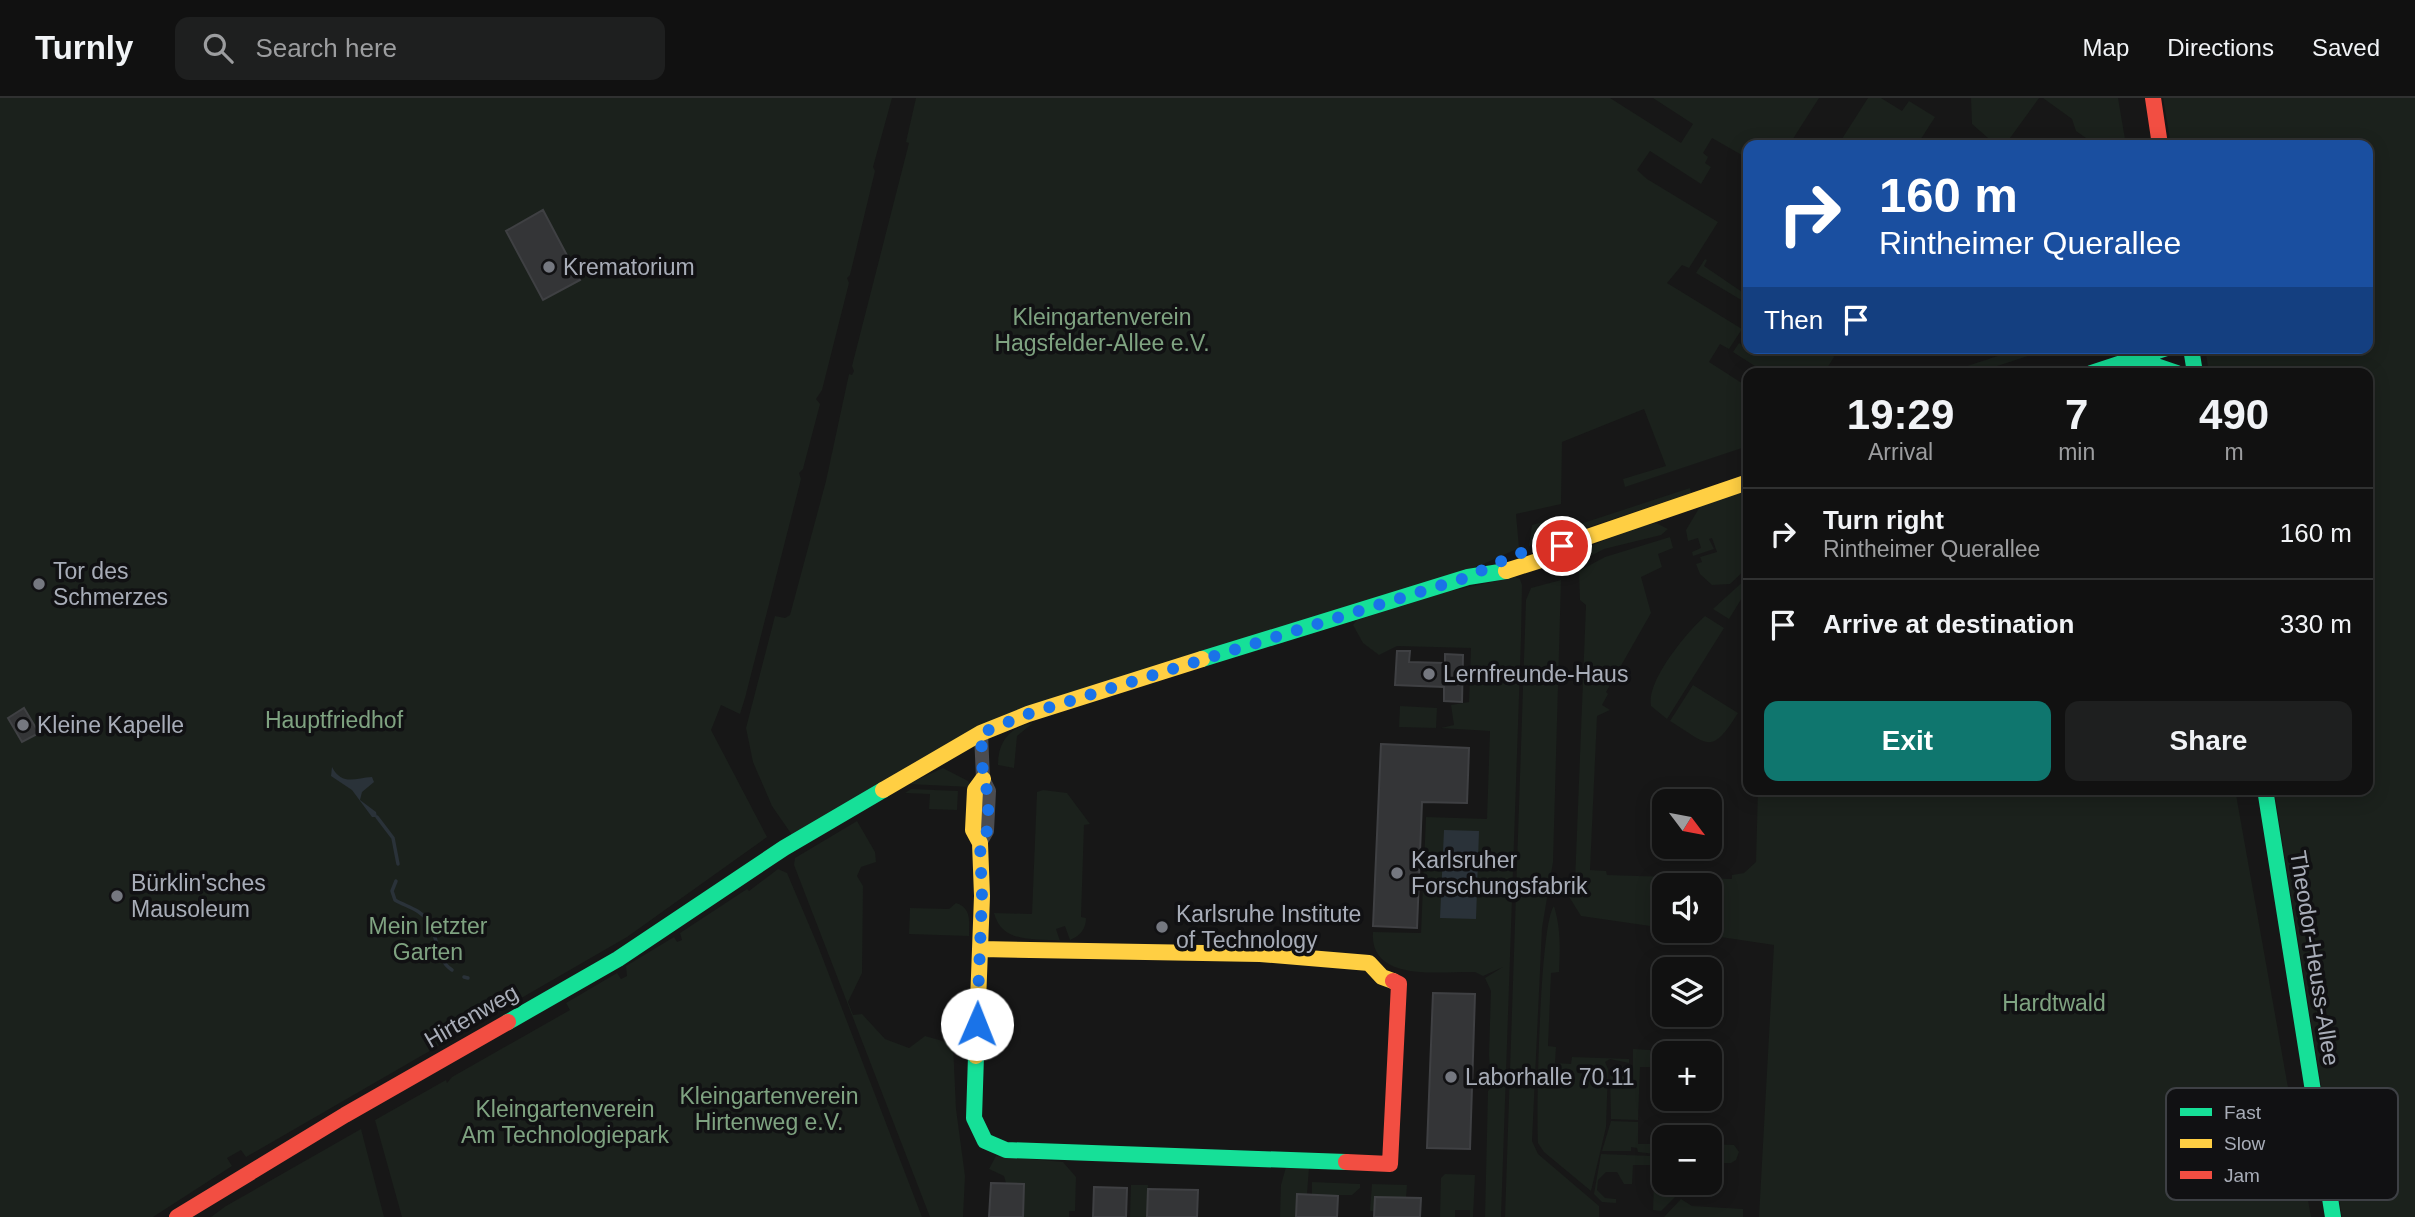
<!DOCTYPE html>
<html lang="en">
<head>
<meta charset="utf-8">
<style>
  body { margin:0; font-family:Arial,sans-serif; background:#1e1f1f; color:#f1f3f6; height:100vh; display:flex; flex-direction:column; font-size:26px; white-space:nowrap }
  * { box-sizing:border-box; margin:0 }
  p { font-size:23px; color:#9c9d9f }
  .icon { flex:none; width:38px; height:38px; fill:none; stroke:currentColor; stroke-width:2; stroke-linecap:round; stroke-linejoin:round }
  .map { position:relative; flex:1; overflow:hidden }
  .drawer { position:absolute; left:1743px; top:270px; width:630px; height:427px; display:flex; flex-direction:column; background:#111; border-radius:14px; box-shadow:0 4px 18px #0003,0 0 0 2px #303131 }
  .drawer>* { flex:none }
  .hud { position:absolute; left:1743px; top:42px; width:630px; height:214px; border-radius:14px; box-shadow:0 4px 18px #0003,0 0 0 2px #303131; background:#1a4fa0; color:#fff; overflow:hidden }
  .needle { width:46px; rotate:122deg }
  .controls { position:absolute; left:1652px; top:691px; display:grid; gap:14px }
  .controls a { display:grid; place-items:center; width:70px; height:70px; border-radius:14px; background:#111; box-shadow:0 4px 18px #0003,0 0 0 2px #303131; font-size:35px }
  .pin { position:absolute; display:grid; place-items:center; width:60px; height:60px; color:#fff; margin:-30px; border:4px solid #fff; border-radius:50%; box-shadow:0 2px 7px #0007 }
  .me { position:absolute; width:77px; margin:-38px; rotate:1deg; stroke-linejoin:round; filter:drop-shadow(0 0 5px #0008) }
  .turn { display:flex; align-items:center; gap:24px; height:147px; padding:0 21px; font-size:32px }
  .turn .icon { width:91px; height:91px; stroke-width:2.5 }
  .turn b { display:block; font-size:49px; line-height:60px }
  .then { display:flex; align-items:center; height:66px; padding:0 21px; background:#0003; gap:14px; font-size:26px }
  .eta { display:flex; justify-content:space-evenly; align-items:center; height:119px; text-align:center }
  .eta b { font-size:42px; font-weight:700; line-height:49px }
  .action { display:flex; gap:14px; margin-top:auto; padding:14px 21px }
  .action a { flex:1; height:80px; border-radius:14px; background:#0f766e; color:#fff; font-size:28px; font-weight:700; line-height:80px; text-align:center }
  .action a+a { background:#1e1f1f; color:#f1f3f6 }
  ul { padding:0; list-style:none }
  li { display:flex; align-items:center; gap:21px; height:91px; padding:0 21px; border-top:2px solid #303131 }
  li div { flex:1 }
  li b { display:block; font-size:26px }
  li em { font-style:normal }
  header { display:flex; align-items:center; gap:42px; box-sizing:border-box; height:98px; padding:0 35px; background:#111; border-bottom:2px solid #303131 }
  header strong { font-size:33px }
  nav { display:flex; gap:38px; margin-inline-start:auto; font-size:24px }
  .search { width:490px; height:63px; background:#1e1f1f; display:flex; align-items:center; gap:18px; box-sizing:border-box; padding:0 24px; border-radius:14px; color:#9c9d9f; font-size:26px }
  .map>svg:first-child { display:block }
  .green { fill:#1b211c }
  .water { fill:#2a3239 }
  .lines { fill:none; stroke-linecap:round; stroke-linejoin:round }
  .stream { stroke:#2a3239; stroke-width:3.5 }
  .building { fill:#343537; stroke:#3f4043; stroke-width:2 }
  .street { stroke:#4b4c50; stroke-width:14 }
  .fast { stroke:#16e098; stroke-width:16 }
  .slow { stroke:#ffcf43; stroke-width:16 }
  .jam { stroke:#f24e42; stroke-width:16 }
  .route { stroke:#1a73e8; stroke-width:12; stroke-dasharray:0 21.6 }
  .poi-dot { fill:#757880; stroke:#111113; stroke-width:2.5 }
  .labels { text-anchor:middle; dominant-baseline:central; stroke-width:7; stroke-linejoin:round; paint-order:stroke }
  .poi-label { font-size:23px; fill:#a8adb8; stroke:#111113; text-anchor:start }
  .park-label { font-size:23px; fill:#7fa381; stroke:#111113 }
  .street-label { font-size:23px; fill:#a8adb8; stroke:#111113 }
  .key { fill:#111113; stroke:#3e4045; stroke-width:2 }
  .key-label { font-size:19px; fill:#a8adb8 }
</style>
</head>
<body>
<header>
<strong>Turnly</strong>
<div class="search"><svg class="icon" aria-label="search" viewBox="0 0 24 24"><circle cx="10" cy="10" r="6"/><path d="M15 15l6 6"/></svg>Search here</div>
<nav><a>Map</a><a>Directions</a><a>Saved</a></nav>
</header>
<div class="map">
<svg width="2415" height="1119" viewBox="0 0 2415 1119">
  <rect width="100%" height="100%" fill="#171717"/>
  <path class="green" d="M 0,0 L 892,0 L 873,69 L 875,73 L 850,177 L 847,180 L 849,185 L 822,292 L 816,301 L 820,306 L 803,371 L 799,375 L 801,381 L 745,600 L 740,616 L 721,607 L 711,632 L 767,739 L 627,839 L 246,1059 L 241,1052 L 227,1060 L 232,1068 L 153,1119 L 0,1119 Z
    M 916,0 L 1610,0 L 1681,45 L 1693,26 L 1653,0 L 1819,0 L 1789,47 L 1748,47 L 1747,60 L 1712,40 L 1703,55 L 1708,59 L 1705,65 L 1711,69 L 1701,86 L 1650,53 L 1637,72 L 1647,81 L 1718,124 L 1689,170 L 1682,167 L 1667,185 L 1742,231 L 1729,251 L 1720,246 L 1709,264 L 1748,289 L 1748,348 L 1625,389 L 1623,381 L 1666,368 L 1644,311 L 1562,344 L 1561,406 L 1516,416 L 1519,450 L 1461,476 L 1069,597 L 792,737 L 772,708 L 753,664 L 746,630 L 775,518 L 785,520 L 790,517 L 826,383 L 849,276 L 852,277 L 854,273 L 852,268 L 909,45 L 906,44 Z
    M 1868,0 L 1881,0 L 1902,13 L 1909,3 L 1935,19 L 1917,47 L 1838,47 Z
    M 1971,0 L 2039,0 L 2005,47 L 1996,47 L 1972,26 Z
    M 2043,0 L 2118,0 L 2126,47 L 2096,47 L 2076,33 L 2072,21 Z
    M 2163,0 L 2415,0 L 2415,1119 L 2342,1119 L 2274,691 L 2368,691 L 2368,275 L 2209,275 L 2205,250 L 2368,250 L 2368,47 L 2171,47 Z
    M 1705,161 L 1707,162 L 1704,168 L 1748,198 L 1748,206 L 1696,175 Z
    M 1746,234 L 1748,250 L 1829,250 L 1834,259 L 1826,272 L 1830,275 L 1766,275 L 1733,254 L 1739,245 L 1742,247 L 1741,242 Z
    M 2022,250 L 2052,250 L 1976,275 L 1949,274 Z
    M 1690,390 L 1691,395 L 1586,430 L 1572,434 L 1566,427 L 1572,421 L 1571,429 Z
    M 1748,392 L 1748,469 L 1730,486 L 1712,487 L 1700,476 L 1696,466 L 1702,464 L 1700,459 L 1717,454 L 1712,440 L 1709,441 L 1714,451 L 1693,458 L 1692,454 L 1701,450 L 1698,440 L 1688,443 L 1686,432 L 1701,407 Z
    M 1557,420 L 1554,439 L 1529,448 L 1532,427 Z
    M 1656,425 L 1668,431 L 1661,437 L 1604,451 L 1577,465 L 1576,459 L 1581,452 L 1636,429 Z
    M 1670,439 L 1673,450 L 1658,456 L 1662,469 L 1641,479 L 1651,515 L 1606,594 L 1608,596 L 1602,607 L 1610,612 L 1597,618 L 1590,772 L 1606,773 L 1607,777 L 1732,781 L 1732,777 L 1744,775 L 1756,764 L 1758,691 L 2235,691 L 2311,1119 L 1759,1119 L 1774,847 L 1681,833 L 1710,833 L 1710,788 L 1664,788 L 1664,830 L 1581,818 L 1568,797 L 1575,784 L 1586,507 L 1580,502 L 1579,473 L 1605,459 Z
    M 1515,479 L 1520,481 L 1522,487 L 1521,540 L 1501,1119 L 1485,1119 L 1488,993 L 1491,990 L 1489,956 L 1491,893 L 1485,880 L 1503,869 L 1483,878 L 1475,874 C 1442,873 1369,885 1373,834 L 1421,835 L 1426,719 L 1487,721 L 1490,633 L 1441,630 L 1454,627 L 1451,607 L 1469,604 L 1471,550 L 1397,548 L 1379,557 L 1363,545 L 1353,527 L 1357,522 L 1446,494 Z
    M 1748,479 L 1748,490 L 1729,521 L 1713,511 Z
    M 1561,482 L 1553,764 L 1542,830 L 1532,1043 L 1538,1056 L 1599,1108 L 1599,1119 L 1505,1119 L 1526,502 L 1531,490 Z
    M 1705,518 L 1724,530 L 1667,621 L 1651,608 C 1646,583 1687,534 1705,518 Z
    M 1693,587 L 1738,615 C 1711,658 1709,647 1670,623 Z
    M 1400,608 L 1437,610 L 1436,630 L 1399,629 Z
    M 1033,625 L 1017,638 L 1014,670 L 998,667 C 998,643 1010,629 1033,625 Z
    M 943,670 L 968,683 L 971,689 L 908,686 Z
    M 911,691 L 958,693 L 957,712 L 929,711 L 930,696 L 905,695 Z
    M 1043,692 L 1067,695 L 1090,726 L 1084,727 L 1081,819 L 1086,820 C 1086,831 1080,838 1070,842 L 1065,828 L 1056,831 L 1060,843 C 1034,840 1002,846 994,815 L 1032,816 L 1037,694 Z
    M 857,723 L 875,754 L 876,764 L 861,769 L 857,778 L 863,788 L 862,875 L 848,904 L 853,917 L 862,916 L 885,941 L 909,950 L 925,938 L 953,946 L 956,1011 L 965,1078 L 963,1119 L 930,1119 L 794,767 L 795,760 Z
    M 778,771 L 787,775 L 818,848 L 922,1119 L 402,1119 L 375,1022 L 446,982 L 447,985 L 452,979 L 570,912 L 566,905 L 617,875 L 621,881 L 627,878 L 626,868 L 674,839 L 677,844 L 682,842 L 680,835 L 747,791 L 749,793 Z
    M 956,805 C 972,810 969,824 969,838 L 909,836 L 910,810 L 949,811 Z
    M 1554,808 C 1561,831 1560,850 1559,874 L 1551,875 L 1548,948 L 1556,949 L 1555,965 L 1571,966 L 1572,959 L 1629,961 L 1629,965 L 1610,961 L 1605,964 L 1608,971 L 1606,1029 L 1591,1093 L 1544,1054 L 1538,1045 C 1536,1013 1540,824 1554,808 Z
    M 1633,951 L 1650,952 L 1650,969 L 1640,969 L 1638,1022 L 1611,1021 L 1610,975 L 1618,969 L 1633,968 Z
    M 1611,1023 L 1638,1024 L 1638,1046 L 1664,1046 L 1664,1057 L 1638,1054 L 1637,1050 L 1631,1049 L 1631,1053 L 1602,1053 Z
    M 361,1031 L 384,1119 L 211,1119 L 226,1108 Z
    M 1710,1046 L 1734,1047 L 1739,1054 L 1736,1062 L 1731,1065 L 1710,1065 Z
    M 1601,1056 L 1652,1058 L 1652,1067 L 1633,1067 L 1632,1086 L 1624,1086 L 1617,1074 L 1606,1074 L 1598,1082 L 1597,1092 L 1605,1100 L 1616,1101 L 1616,1105 L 1602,1104 L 1594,1096 Z
    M 996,1058 L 1063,1064 L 1076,1079 L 1075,1113 L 1069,1113 L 1069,1119 L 1023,1119 L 1024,1086 L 1006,1085 L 1004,1078 L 989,1071 Z
    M 1655,1059 L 1664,1060 L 1664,1085 L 1672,1085 L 1675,1099 L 1661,1113 L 1653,1112 Z
    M 1286,1069 L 1309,1070 L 1307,1096 L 1297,1096 L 1296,1119 L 1280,1119 L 1281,1087 Z
    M 1445,1076 L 1475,1077 L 1473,1119 L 1470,1119 L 1470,1112 L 1455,1112 L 1455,1119 L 1440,1119 L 1441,1080 Z
    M 1312,1084 L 1360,1086 L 1360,1090 L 1352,1097 L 1312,1097 Z
    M 1372,1086 L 1407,1087 L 1406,1100 L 1375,1099 L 1374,1113 L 1370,1113 Z
    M 1131,1087 L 1148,1087 L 1147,1119 L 1130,1119 Z
    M 1681,1101 L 1692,1108 L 1743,1111 L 1743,1119 L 1664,1119 Z"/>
  <path class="water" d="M 332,669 C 342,688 355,680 372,679 L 374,684 L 362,694 L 360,702 L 376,714 L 377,719 L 372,719 L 352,692 L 331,678 Z
    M 1444,732 L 1479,733 L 1476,821 L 1440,820 Z"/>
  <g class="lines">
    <path class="stream" d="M 377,719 L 393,740 L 398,766
      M 396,783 L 392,793 L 395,802 C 407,809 420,811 428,823 C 439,839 435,861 452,872
      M 464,879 L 468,880"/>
  </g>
  <path class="building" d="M 543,112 L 580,182 L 543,202 L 506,133 Z
    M 1397,553 L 1410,553 L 1409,564 L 1445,565 L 1445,556 L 1463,557 L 1462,604 L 1444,603 L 1444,589 L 1395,587 Z
    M 24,610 L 39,635 L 22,644 L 8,620 Z
    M 1381,646 L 1469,650 L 1467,705 L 1422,704 L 1417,830 L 1373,828 Z
    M 1433,895 L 1475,896 L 1470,1051 L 1427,1050 Z
    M 991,1085 L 1024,1086 L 1023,1119 L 989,1119 Z
    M 1094,1089 L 1127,1090 L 1126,1119 L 1093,1119 Z
    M 1148,1091 L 1198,1092 L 1197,1119 L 1147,1119 Z
    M 1297,1096 L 1338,1098 L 1337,1119 L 1296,1119 Z
    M 1375,1099 L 1421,1100 L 1420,1119 L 1374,1119 Z"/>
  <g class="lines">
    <path class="street" d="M 980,745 L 987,733 L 989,693 L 983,681 L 981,635"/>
    <path class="fast" d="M 2191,250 L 2195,275
      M 2136,261 L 2177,275
      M 2091,275 L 2167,250
      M 1202,561 L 1468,479 L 1506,473
      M 2265,691 L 2333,1119
      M 508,924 L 618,861 L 784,750 L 883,692
      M 976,958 L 974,1020 L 985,1043 L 1006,1052 L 1346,1064"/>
    <path class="slow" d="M 1506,473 L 1547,460 L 1564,447 L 1748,384
      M 883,692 L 981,635 L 1028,616 L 1202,561
      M 981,851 L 1260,856 L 1369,865 L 1382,879 L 1393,883
      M 976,958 L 982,798 L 980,745 L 973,732 L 975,692 L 983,681"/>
    <path class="jam" d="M 2153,0 L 2160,47
      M 1346,1064 L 1390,1066 L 1399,886 L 1393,883
      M 177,1119 L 345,1017 L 508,924"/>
  </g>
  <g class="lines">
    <path class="route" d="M 977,926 L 982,798 L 980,745 L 987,733 L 989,698 L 983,681 L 981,635 L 1028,616 L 1468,479 C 1498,465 1528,447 1562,448"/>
  </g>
  <g class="poi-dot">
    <circle cx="549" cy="169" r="7"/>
    <circle cx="39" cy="486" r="7"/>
    <circle cx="1429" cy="576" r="7"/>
    <circle cx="23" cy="627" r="7"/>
    <circle cx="1397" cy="775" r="7"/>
    <circle cx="117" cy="798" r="7"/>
    <circle cx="1162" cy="829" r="7"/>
    <circle cx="1451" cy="979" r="7"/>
  </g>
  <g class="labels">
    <g class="poi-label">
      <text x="563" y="169">Krematorium</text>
      <text x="53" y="473">Tor des<tspan x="53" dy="26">Schmerzes</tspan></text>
      <text x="1443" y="576">Lernfreunde-Haus</text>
      <text x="37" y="627">Kleine Kapelle</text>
      <text x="1411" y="762">Karlsruher<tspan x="1411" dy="26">Forschungsfabrik</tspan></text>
      <text x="131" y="785">Bürklin'sches<tspan x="131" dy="26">Mausoleum</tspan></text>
      <text x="1176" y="816">Karlsruhe Institute<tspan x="1176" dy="26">of Technology</tspan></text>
      <text x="1465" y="979">Laborhalle 70.11</text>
    </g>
    <g class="park-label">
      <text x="1102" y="219">Kleingartenverein<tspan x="1102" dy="26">Hagsfelder-Allee e.V.</tspan></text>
      <text x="334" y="622">Hauptfriedhof</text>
      <text x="428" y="828">Mein letzter<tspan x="428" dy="26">Garten</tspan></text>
      <text x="2054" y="905">Hardtwald</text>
      <text x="769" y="998">Kleingartenverein<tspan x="769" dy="26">Hirtenweg e.V.</tspan></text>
      <text x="565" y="1011">Kleingartenverein<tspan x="565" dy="26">Am Technologiepark</tspan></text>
    </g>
    <g class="street-label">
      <text transform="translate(2315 860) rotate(81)">Theodor-Heuss-Allee</text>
      <text transform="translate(471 918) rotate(-30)">Hirtenweg</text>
    </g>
  </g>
  <rect x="2166" y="990" width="232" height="112" rx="10" class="key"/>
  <rect x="2180" y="1010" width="32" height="8" fill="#16e098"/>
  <rect x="2180" y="1041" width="32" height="9" fill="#ffcf43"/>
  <rect x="2180" y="1073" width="32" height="8" fill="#f24e42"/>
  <g class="key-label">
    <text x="2224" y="1021">Fast</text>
    <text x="2224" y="1052">Slow</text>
    <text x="2224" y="1084">Jam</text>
  </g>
</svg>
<div class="controls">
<a><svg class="needle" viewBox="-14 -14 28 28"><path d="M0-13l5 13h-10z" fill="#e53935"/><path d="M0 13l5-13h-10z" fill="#9c9d9f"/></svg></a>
<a><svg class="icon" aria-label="sound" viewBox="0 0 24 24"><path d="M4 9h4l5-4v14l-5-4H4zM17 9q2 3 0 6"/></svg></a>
<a><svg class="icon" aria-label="layers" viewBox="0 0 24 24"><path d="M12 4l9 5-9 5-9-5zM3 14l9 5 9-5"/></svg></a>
<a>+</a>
<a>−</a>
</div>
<div class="pin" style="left:1562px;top:448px;background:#d93025"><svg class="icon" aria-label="arrive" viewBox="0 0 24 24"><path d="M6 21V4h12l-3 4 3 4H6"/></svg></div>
<svg class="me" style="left:977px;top:926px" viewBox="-20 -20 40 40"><circle r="19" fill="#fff"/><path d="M0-13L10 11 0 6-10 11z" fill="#1a73e8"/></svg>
<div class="hud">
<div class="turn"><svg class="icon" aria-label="right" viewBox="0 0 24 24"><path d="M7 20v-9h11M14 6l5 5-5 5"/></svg><div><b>160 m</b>Rintheimer Querallee</div></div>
<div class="then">Then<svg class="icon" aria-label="arrive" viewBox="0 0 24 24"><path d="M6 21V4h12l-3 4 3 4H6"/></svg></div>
</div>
<section class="drawer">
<div class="eta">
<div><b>19:29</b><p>Arrival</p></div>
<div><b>7</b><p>min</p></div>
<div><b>490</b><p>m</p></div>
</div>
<ul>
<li><svg class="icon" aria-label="right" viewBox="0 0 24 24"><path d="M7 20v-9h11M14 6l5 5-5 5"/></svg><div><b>Turn right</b><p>Rintheimer Querallee</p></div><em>160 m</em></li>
<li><svg class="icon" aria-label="arrive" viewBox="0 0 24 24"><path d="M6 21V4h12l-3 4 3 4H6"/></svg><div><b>Arrive at destination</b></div><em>330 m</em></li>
</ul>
<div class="action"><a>Exit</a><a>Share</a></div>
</section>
</div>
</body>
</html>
